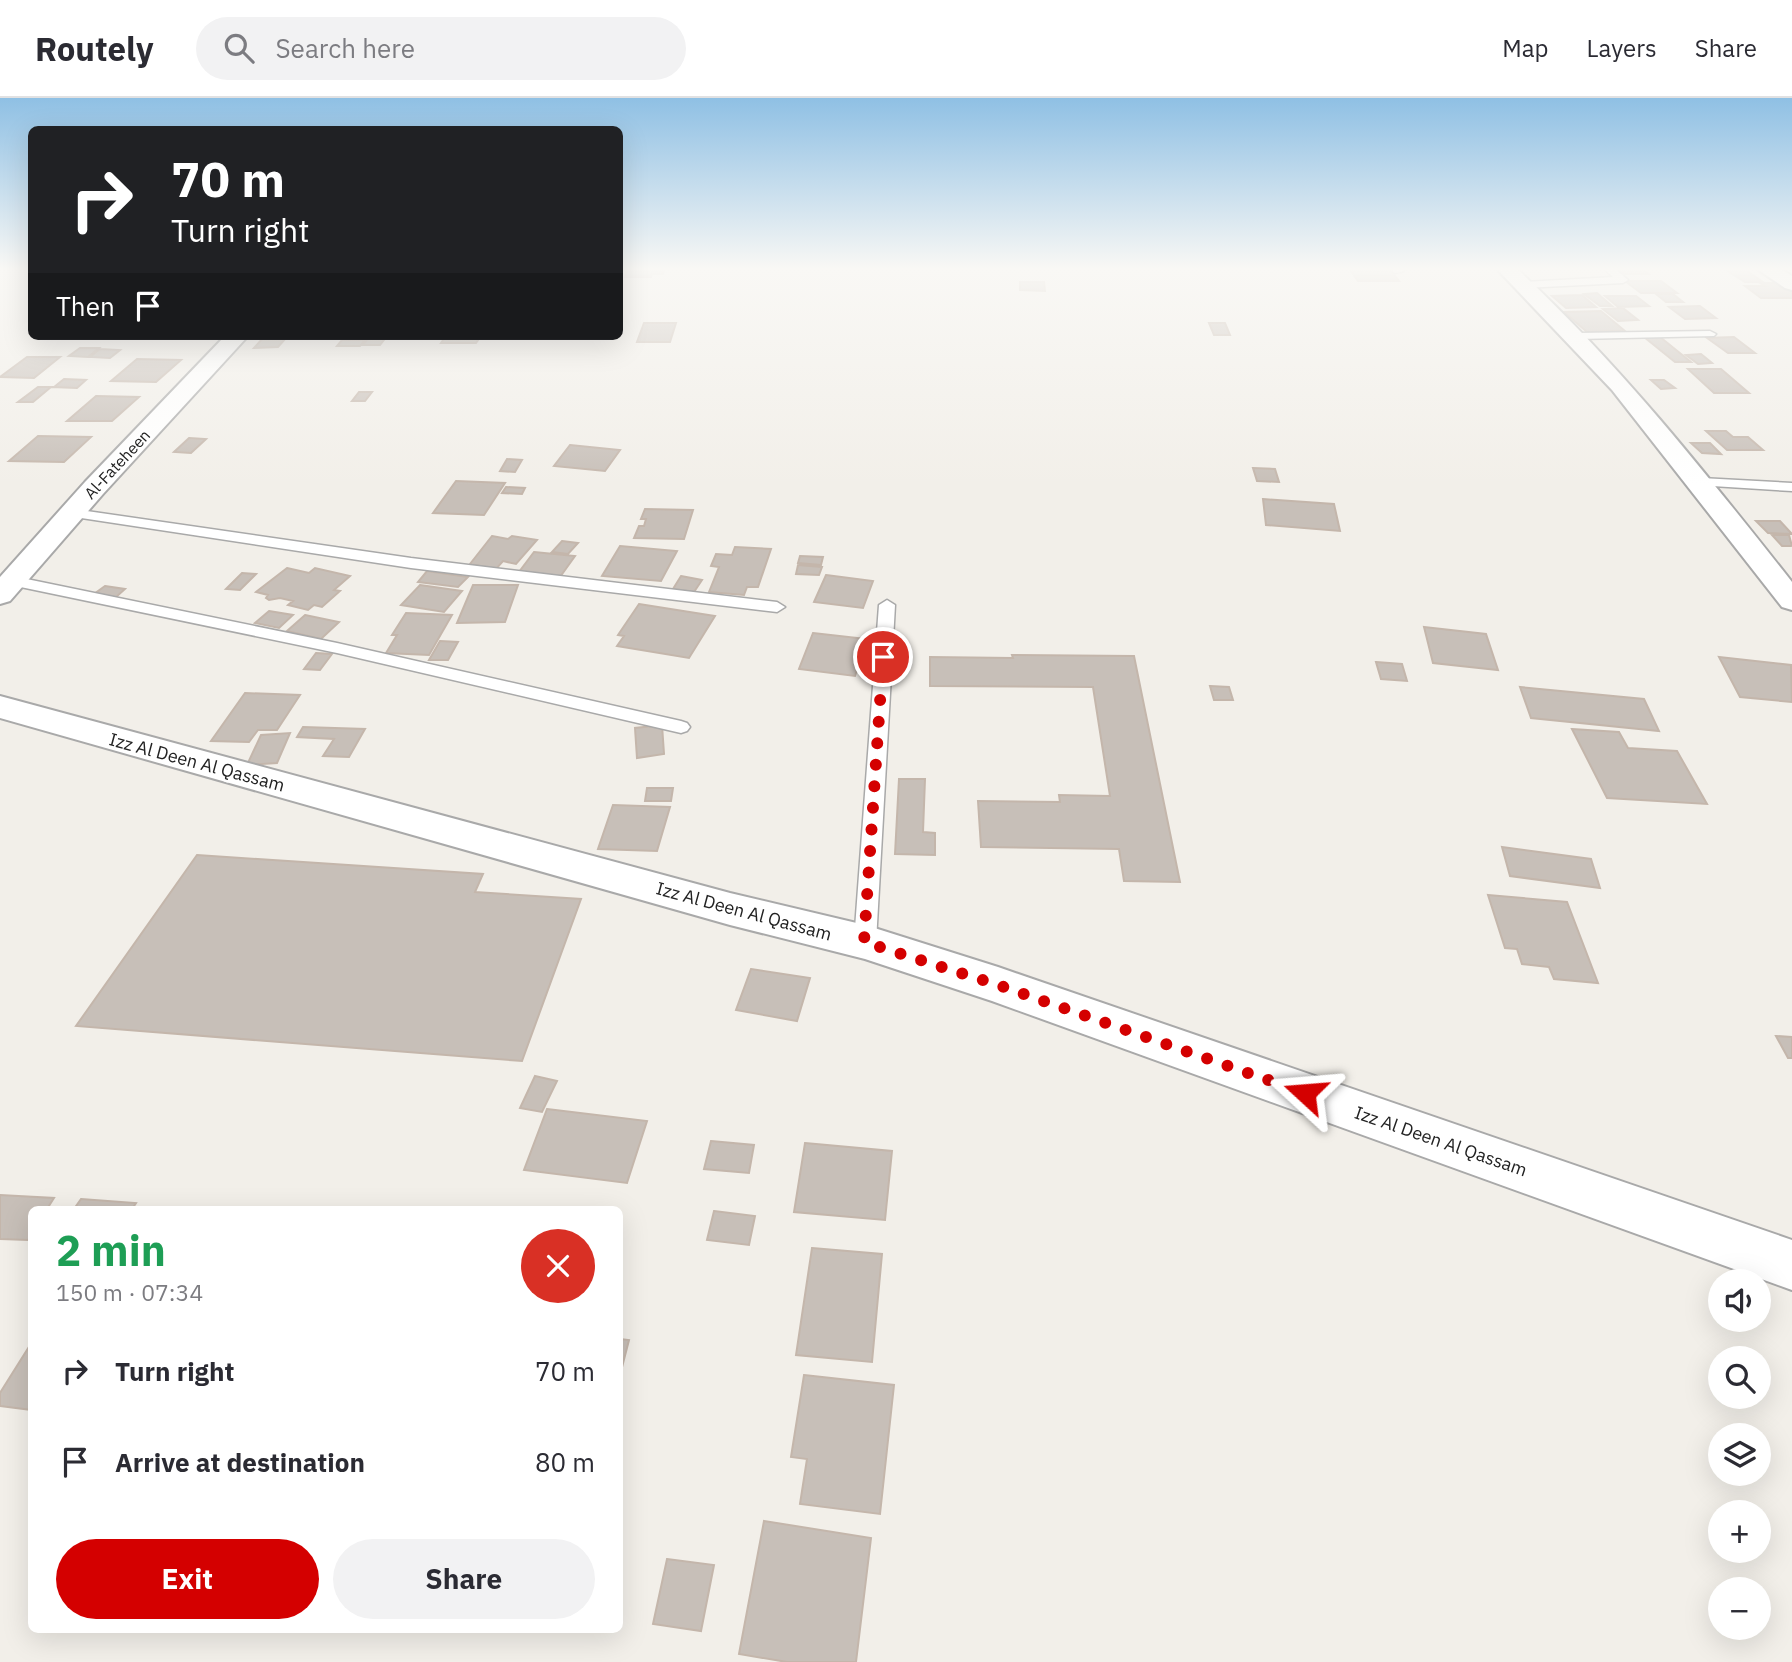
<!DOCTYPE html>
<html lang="en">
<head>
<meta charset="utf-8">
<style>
  body { margin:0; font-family:"IBM Plex Sans",sans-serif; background:#f2f2f3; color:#2b2b33; height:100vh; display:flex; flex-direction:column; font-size:26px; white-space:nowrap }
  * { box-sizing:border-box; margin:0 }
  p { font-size:23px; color:#7c7c81 }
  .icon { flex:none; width:38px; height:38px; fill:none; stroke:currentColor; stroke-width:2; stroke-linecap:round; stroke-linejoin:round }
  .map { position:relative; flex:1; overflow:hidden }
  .sheet { position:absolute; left:28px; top:1108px; width:595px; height:427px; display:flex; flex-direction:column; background:#fff; border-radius:10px; box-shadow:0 7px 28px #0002 }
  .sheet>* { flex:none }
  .hud { position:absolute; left:28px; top:28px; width:595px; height:214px; border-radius:10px; box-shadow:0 7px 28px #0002; background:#202124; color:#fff; overflow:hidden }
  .tools { position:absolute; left:1708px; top:1171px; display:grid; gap:14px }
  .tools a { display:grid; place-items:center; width:63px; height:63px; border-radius:50%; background:#fff; box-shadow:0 7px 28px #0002; font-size:35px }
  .pin { position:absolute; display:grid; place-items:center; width:60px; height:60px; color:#fff; margin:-30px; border:4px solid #fff; border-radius:50%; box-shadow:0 2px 7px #0007 }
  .me { position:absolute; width:77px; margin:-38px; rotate:289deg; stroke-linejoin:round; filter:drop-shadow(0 0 5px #0008) }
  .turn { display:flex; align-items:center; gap:24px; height:147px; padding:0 28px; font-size:32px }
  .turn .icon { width:91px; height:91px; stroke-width:2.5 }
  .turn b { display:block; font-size:49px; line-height:60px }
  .then { display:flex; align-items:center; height:66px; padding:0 28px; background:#0003; gap:14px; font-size:26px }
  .round { display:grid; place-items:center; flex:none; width:74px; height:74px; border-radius:37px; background:#f2f2f3 }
  .summary { display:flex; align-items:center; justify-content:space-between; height:119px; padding:0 28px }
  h1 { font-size:42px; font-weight:700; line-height:52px; color:#1e9e55 }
  .cta { display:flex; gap:14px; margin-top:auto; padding:14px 28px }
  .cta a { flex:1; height:80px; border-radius:42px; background:#d40000; color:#fff; font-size:28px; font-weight:700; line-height:80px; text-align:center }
  .cta a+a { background:#f2f2f3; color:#2b2b33 }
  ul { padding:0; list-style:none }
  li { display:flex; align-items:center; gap:21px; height:91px; padding:0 28px }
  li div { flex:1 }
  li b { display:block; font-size:26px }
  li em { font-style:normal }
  header { display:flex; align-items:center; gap:42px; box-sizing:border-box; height:98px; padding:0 35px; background:#fff; border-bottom:2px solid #e1e1e2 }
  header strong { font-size:33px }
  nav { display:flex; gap:38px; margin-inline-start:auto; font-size:24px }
  .search { width:490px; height:63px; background:#f2f2f3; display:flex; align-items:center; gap:18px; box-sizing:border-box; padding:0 24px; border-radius:38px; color:#7c7c81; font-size:26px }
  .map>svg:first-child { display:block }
  .building { fill:#c7bfb8; stroke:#c4b6ab; stroke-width:2 }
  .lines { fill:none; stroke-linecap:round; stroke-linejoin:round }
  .service-casing { stroke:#a9a9a9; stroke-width:3 }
  .minor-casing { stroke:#a9a9a9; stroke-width:4 }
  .tertiary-casing { stroke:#a9a9a9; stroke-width:4 }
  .service { fill:#fff; fill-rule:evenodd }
  .minor { fill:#fff; fill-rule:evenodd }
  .tertiary { fill:#fff; fill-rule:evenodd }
  .route { stroke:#d40000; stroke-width:12; stroke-dasharray:0 21.6 }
  .labels { text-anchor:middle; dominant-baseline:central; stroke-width:5; stroke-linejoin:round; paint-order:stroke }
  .far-street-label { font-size:16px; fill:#222; stroke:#fff }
  .street-label { font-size:18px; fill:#222; stroke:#fff }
</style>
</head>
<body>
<header>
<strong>Routely</strong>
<div class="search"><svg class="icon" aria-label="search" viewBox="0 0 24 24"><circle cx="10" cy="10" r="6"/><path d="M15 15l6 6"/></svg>Search here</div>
<nav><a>Map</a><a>Layers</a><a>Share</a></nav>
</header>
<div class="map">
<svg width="1792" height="1564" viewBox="0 0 1792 1564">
  <rect width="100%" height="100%" fill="#f2efe9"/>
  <path class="building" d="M 628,169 L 665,169 L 663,176 L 652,176 L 651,179 L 625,179 Z
    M 1348,169 L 1388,169 L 1399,183 L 1358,183 Z
    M 1615,169 L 1640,169 L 1649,176 L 1625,176 Z
    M 1744,171 L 1763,184 L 1745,184 L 1726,172 Z
    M 1625,183 L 1661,183 L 1677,195 L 1641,195 Z
    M 1020,184 L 1044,184 L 1045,193 L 1020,192 Z
    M 1760,185 L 1784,185 L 1792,190 L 1792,200 L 1761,200 L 1745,188 L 1765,188 Z
    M 1597,195 L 1612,208 L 1600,208 L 1584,196 Z
    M 1656,196 L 1673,196 L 1683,204 L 1666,204 Z
    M 1582,197 L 1596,209 L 1566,210 L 1552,198 Z
    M 1605,198 L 1636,198 L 1649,208 L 1618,209 Z
    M 1700,208 L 1716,220 L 1685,221 L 1669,209 Z
    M 1623,210 L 1638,222 L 1618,223 L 1603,211 Z
    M 1601,213 L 1625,233 L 1587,234 L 1564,214 Z
    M 644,225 L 676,225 L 670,244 L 637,244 Z
    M 1209,225 L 1225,225 L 1230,237 L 1214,237 Z
    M 370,238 L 387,238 L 380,247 L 363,247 Z
    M 446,238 L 481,238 L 476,245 L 441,245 Z
    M 1644,239 L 1660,239 L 1691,264 L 1675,264 Z
    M 1734,239 L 1755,255 L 1728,255 L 1707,240 Z
    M 263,240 L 286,240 L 278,249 L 254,250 Z
    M 342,242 L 365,242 L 360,248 L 337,248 Z
    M 80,250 L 99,250 L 88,259 L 69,258 Z
    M 100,251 L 120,252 L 110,260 L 90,259 Z
    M 1701,256 L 1712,265 L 1698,266 L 1686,257 Z
    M 27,259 L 60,259 L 34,280 L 0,279 Z
    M 137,261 L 181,262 L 156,284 L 111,283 Z
    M 1688,271 L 1721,271 L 1749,295 L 1714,295 Z
    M 64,281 L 86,282 L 77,290 L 54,289 Z
    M 1651,282 L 1664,282 L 1675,290 L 1661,291 Z
    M 38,289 L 51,289 L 33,304 L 18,304 Z
    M 359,294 L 372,294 L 365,303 L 352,303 Z
    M 96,298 L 139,299 L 112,323 L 67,323 Z
    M 1706,333 L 1726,333 L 1733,339 L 1748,339 L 1763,352 L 1727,352 Z
    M 38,338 L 91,339 L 64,364 L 9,363 Z
    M 189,340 L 206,341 L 191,355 L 174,354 Z
    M 1691,345 L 1710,345 L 1721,356 L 1702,355 Z
    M 570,347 L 620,352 L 605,373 L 554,368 Z
    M 507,361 L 522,362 L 515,374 L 500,373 Z
    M 1253,370 L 1275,371 L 1279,384 L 1257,383 Z
    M 456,383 L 505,385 L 484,417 L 433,415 Z
    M 506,389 L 525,390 L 522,396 L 502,395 Z
    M 1263,401 L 1334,406 L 1340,433 L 1266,427 Z
    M 645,411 L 693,412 L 684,441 L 634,440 L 639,428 L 644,428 L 646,421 L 641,421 Z
    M 1756,423 L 1780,423 L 1792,436 L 1768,435 Z
    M 1772,437 L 1789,437 L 1792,448 L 1782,448 Z
    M 492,438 L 508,441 L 512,438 L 537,442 L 516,466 L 503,463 L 496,471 L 470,466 Z
    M 562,443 L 578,445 L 568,456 L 552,454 Z
    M 620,448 L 677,453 L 661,483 L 602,478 Z
    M 735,449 L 771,451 L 758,489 L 747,489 L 744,497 L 709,494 L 719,469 L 711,468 L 716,456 L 732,457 Z
    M 534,454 L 575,458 L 560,479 L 519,474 Z
    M 800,458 L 823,459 L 821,467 L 798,465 Z
    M 798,467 L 822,469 L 819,477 L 796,476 Z
    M 287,470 L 309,475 L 315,470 L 350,478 L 334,492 L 340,493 L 322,509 L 314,507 L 308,512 L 288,507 L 293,503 L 280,500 L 269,502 L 266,500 L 268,497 L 256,494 Z
    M 427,473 L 468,479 L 458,489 L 418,484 Z
    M 242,475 L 256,476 L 240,492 L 226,491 Z
    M 826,477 L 873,483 L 863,510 L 814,504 Z
    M 681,478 L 702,482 L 694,494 L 673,491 Z
    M 420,487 L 462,493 L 444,514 L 401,507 Z
    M 473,487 L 518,487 L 505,524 L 457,525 Z
    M 105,488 L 125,491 L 115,500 L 94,496 Z
    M 639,506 L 715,518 L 689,560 L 617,548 L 624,538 L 618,537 Z
    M 269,513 L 293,517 L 279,530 L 255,525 Z
    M 406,515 L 452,517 L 429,557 L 386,555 L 397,537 L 392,537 Z
    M 305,517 L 339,524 L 321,541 L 287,533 Z
    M 1424,529 L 1486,536 L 1498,572 L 1433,565 Z
    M 813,535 L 867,541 L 855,578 L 799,571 Z
    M 440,543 L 458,544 L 448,562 L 429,562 Z
    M 316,555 L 332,556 L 320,572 L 304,571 Z
    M 1012,557 L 1134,558 L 1180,784 L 1124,783 L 1119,751 L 981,749 L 978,703 L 1060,704 L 1059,697 L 1110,698 L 1093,589 L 930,588 L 930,559 L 1013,560 Z
    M 1719,559 L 1791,567 L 1792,604 L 1740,599 Z
    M 1376,564 L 1402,566 L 1407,583 L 1381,581 Z
    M 1210,588 L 1229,589 L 1233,602 L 1214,602 Z
    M 1520,589 L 1644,601 L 1659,633 L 1531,620 Z
    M 245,595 L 300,597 L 277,632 L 258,632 L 249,644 L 211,643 Z
    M 662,627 L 664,656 L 637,660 L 635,630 Z
    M 303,629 L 365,631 L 349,659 L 323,658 L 334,641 L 297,639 Z
    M 1572,631 L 1619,634 L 1628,650 L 1677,653 L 1707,706 L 1607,700 Z
    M 290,635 L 277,665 L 247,667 L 261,637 Z
    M 899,681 L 925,681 L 923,734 L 935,735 L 935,757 L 895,756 Z
    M 647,690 L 673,690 L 671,703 L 645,703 Z
    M 613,707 L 670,709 L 657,753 L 598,751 Z
    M 1502,749 L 1591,761 L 1600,790 L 1510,778 Z
    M 197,757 L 483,776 L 475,794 L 581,801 L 522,963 L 76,928 Z
    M 1488,797 L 1567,804 L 1598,885 L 1554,881 L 1549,869 L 1522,866 L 1517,851 L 1505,850 Z
    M 751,871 L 810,880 L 797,923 L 736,912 Z
    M 1776,938 L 1792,939 L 1792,960 L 1788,960 Z
    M 535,978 L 557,983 L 542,1014 L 520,1010 Z
    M 547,1011 L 647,1023 L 627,1085 L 524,1072 Z
    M 711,1043 L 754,1047 L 749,1075 L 704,1071 Z
    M 805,1045 L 892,1053 L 885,1122 L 794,1114 Z
    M 0,1097 L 54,1100 L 47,1111 L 32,1111 L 32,1137 L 28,1142 L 0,1141 Z
    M 81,1101 L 136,1105 L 132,1111 L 74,1111 Z
    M 714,1113 L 755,1118 L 749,1147 L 707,1142 Z
    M 812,1150 L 882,1156 L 872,1264 L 796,1257 Z
    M 620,1241 L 629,1242 L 620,1277 Z
    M 32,1244 L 32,1312 L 0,1308 L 0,1295 Z
    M 804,1277 L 894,1287 L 880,1416 L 800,1406 L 807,1361 L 791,1359 Z
    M 764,1423 L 871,1440 L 856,1564 L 787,1564 L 739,1556 Z
    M 667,1461 L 714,1467 L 701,1533 L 653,1526 Z"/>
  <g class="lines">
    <g class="service-casing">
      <path id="service" d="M 1389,169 L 1400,169 L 1404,173 L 1395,175 Z
        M 1602,169 L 1613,169 L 1628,182 L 1623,185 L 1523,190 L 1518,187 L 1523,184 L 1613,179 Z
        M 1710,233 L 1716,236 L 1714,238 L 1577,241 L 1571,238 L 1577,235 Z
        M 1701,380 L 1792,385 L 1792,393 L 1696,387 L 1694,384 Z
        M 73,411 L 411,460 L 777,504 L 785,509 L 777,514 L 411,470 L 68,418 L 66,415 Z
        M 12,478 L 337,545 L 681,623 L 687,625 L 690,629 L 687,633 L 681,635 L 337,555 L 6,486 L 4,483 Z
        M 887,502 L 895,507 L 876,844 L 873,850 L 865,853 L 857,850 L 854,844 L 879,507 Z"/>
    </g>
    <g class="minor-casing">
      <path id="minor" d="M 1495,169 L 1515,169 C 1618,264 1705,374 1792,484 L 1792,512 L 1782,509 L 1612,292 Z
        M 1754,169 L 1777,169 L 1792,178 L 1792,192 L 1785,190 Z
        M 0,598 L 730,795 L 865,827 L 998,869 L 1792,1142 L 1792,1192 L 992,903 L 865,861 L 730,827 L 0,620 Z"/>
    </g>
    <g class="tertiary-casing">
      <path id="tertiary" d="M 225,238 L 248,238 L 103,396 L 10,503 L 0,506 L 0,479 L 85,384 Z"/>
    </g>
    <use href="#service" class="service"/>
    <use href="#minor" class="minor"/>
    <use href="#tertiary" class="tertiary"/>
  </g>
  <linearGradient id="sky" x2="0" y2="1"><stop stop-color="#8fc0e4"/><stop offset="0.44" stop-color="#f9f8f5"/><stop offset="1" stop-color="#f9f8f5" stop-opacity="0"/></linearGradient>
  <rect width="1792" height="388" fill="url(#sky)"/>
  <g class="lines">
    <path class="route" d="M 883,559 L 864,844 L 998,887 L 1305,995"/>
  </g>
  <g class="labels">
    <g class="far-street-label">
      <text transform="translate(117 366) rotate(-47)">Al-Fateheen</text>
    </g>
    <g class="street-label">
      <text transform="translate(197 664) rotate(15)">Izz Al Deen Al Qassam</text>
      <text transform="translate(744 813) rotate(15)">Izz Al Deen Al Qassam</text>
      <text transform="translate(1441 1043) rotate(19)">Izz Al Deen Al Qassam</text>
    </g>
  </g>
</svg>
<div class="tools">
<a><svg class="icon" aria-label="sound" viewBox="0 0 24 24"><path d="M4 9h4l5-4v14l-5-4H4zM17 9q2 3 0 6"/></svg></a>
<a><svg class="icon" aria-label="search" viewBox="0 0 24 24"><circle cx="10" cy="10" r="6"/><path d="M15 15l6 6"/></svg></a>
<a><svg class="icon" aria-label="layers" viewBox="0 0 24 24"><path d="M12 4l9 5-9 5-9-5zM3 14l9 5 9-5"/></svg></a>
<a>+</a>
<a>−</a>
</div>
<div class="pin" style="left:883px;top:559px;background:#d93025"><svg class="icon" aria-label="arrive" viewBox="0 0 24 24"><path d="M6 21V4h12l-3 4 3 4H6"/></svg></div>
<svg class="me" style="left:1305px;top:995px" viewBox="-20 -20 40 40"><path d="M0-17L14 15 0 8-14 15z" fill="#d40000" stroke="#fff" stroke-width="4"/></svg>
<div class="hud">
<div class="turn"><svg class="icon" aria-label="right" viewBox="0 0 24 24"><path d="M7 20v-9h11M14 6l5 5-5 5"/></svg><div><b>70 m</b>Turn right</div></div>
<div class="then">Then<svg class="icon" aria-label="arrive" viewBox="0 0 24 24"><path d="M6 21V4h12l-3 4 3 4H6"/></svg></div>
</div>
<section class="sheet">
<div class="summary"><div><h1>2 min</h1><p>150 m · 07:34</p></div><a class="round" style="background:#d93025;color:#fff"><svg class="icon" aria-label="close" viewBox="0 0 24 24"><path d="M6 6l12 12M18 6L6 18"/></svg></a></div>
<ul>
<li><svg class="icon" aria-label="right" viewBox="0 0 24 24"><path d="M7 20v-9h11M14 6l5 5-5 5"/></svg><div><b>Turn right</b></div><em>70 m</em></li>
<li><svg class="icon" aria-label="arrive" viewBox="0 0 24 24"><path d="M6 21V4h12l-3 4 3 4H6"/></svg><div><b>Arrive at destination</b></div><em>80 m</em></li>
</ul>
<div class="cta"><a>Exit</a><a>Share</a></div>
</section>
</div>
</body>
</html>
